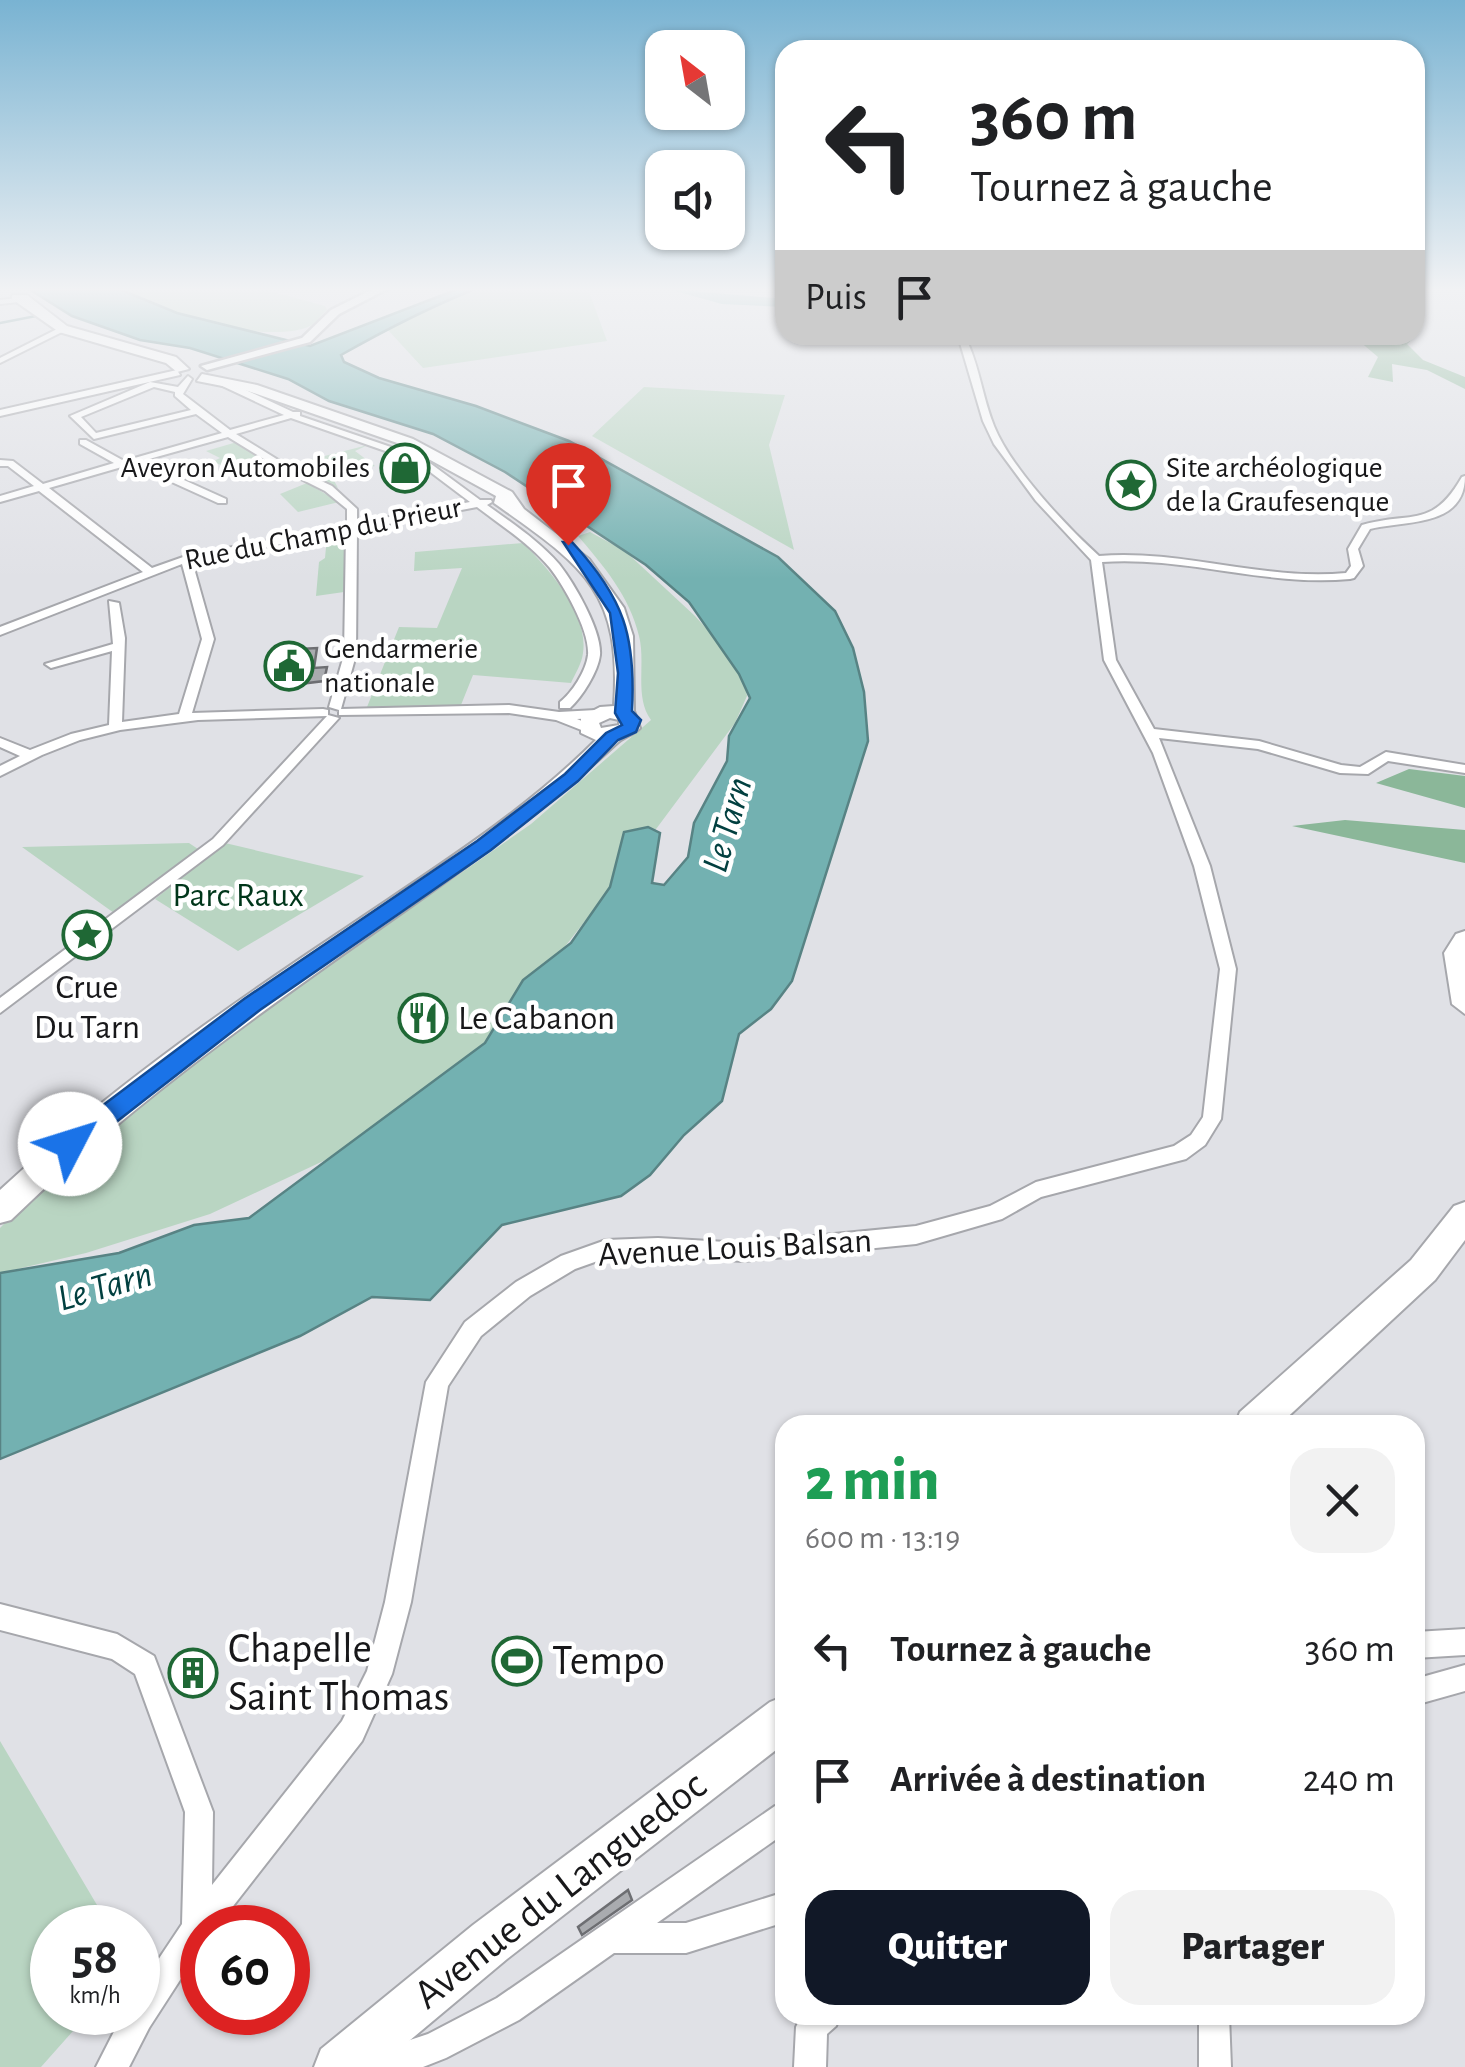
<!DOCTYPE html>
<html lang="fr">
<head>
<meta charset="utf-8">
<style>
  body { margin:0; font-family:"Alegreya Sans",sans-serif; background:#f2f2f2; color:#202124; height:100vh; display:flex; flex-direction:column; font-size:38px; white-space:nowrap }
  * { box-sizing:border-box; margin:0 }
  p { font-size:32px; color:#757577 }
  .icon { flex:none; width:55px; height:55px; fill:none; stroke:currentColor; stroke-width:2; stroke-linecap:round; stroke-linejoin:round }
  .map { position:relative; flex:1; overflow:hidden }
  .drawer { position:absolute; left:775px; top:1415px; width:650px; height:610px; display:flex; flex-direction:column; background:#fff; border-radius:30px; box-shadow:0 2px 8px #0004 }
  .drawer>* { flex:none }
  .hud { position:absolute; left:775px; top:40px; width:650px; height:305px; border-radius:30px; box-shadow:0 2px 8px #0004; background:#fff; color:#202124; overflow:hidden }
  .needle { width:65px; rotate:329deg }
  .fabs { position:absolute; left:645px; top:30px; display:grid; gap:20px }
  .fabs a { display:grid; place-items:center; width:100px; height:100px; border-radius:20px; background:#fff; box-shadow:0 2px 8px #0004; font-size:50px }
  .speed { position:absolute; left:30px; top:1905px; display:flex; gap:20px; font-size:50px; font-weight:700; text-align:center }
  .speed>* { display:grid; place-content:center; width:130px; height:130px; border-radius:50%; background:#fff; box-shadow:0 2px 8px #0004; line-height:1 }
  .speed small { font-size:25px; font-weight:400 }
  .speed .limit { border:15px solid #d22; background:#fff; color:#111 }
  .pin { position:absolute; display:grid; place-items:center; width:85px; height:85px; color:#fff; margin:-102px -42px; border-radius:50% 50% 50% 0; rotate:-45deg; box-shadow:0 0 10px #0007 }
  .pin .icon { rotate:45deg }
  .me { position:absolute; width:110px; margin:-55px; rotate:50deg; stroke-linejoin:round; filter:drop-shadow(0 0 8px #0008) }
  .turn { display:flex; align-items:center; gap:35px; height:210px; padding:0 30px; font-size:45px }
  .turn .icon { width:130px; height:130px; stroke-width:2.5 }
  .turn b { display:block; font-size:70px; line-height:85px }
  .then { display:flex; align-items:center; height:95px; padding:0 30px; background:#0003; gap:20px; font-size:38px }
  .round { display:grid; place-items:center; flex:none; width:105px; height:105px; border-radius:30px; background:#f2f2f2 }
  .headline { display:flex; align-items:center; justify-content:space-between; height:170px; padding:0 30px }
  h1 { font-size:60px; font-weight:800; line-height:75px; color:#1e9e55 }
  .button { display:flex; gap:20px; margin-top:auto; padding:20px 30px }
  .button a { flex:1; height:115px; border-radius:30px; background:#111827; color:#fff; font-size:40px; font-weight:800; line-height:115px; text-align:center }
  .button a+a { background:#f2f2f2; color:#202124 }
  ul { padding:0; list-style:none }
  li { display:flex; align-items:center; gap:30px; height:130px; padding:0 30px }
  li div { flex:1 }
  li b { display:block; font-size:38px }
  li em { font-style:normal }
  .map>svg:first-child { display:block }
  .green { fill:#b9d5c2 }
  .forest { fill:#8bb799 }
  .water { fill:#73b1b1; stroke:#588384; stroke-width:2.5 }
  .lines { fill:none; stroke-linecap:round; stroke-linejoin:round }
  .stream { stroke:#588384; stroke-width:2.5 }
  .river { fill:#73b1b1; fill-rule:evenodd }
  .building { fill:#a9abaf; stroke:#6d6e72; stroke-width:2.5 }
  .street-casing { stroke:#a6a7ac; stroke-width:4 }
  .secondary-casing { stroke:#a6a7ac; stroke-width:5 }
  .primary-casing { stroke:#a6a7ac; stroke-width:4 }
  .street { fill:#fff; fill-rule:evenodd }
  .secondary { fill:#fff; fill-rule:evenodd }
  .primary { fill:#fff; fill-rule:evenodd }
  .route { fill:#1a73e8; stroke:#114b97; stroke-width:2.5 }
  .labels { text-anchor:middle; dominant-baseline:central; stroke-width:9; stroke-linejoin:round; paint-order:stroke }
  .far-poi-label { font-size:30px; fill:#18181a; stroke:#fff; text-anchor:start }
  .far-street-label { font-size:30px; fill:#18181a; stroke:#fff }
  .park-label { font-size:35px; fill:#00361a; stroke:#fff }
  .poi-label { font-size:35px; fill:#18181a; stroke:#fff }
  .street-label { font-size:35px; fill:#18181a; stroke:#fff }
  .water-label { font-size:38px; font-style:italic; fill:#024040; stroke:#fff }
  .near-poi-label { font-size:42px; fill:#18181a; stroke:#fff; text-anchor:start }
  .near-street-label { font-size:42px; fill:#18181a; stroke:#fff }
</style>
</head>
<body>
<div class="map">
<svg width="1465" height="2067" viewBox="0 0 1465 2067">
  <rect width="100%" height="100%" fill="#e0e1e6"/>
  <path class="green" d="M 118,289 L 262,289 L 325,306 L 327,310 C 321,315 316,323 310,326 C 271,345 152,316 118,289 Z
    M 481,289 L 588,289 L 607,341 L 423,368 L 388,330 L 446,298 Z
    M 644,387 L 785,395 L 769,445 L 794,550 L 592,436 Z
    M 237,442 L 276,468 L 248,474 L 212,462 L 220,458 L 206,451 Z
    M 368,445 L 355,451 L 375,466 L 332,477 L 338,488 L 289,465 Z
    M 307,483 L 339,502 L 298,512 L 280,494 Z
    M 590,532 L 625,551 L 695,616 L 742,668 L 747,696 L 735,723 L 633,860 L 478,1057 L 351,1148 L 210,1214 L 86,1253 L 0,1273 L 0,1228 L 48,1179 L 139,1105 L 241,1027 L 531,824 L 651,720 C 634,697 646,663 639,636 C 630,597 603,565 578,536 Z
    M 344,542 L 344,592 L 316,596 L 319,562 L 325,558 L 326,547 Z
    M 523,543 C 548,568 589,614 583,653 C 582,663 575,674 571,683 L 473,675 L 461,705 L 367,707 L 399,627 L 437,628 L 462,568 L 414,571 L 415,552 Z
    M 189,843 L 198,849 L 114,913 L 22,847 Z
    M 225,843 L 364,876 L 238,951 L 155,899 Z
    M 0,1741 L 110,1927 L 52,1928 L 52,2012 L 89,2013 L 41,2067 L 0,2067 Z"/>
  <path class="forest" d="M 1415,311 L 1421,316 L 1417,335 L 1407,344 L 1423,360 L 1465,377 L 1465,389 L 1427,370 L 1392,364 L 1393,382 L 1368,377 L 1378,357 L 1352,335 L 1415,335 Z
    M 1409,769 L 1465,776 L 1465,808 L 1376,783 Z
    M 1345,820 L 1465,830 L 1465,863 L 1292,826 Z"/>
  <path class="water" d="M 29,289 L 119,289 L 177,313 L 310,346 L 458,289 L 475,289 C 428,308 385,330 341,355 L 344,362 L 379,378 L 476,406 L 569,441 L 778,557 L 835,611 L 853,648 L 864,692 L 868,741 L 792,981 L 771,1009 L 739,1034 L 722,1101 L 684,1135 L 650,1175 L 621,1196 L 502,1225 L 430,1300 L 372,1297 L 300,1336 L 0,1459 L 0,1273 L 119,1253 L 194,1225 L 249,1218 L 485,1043 L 523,980 L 571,943 L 610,887 L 624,832 L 648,827 L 660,833 L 652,883 L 664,885 L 688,857 L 694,823 L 727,761 L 729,736 L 750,698 L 739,674 L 689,602 L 646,565 L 505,472 L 433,434 L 329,401 L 288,379 L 190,348 L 140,340 L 72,316 Z"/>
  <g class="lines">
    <path class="stream" d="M 0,323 L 36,316"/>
    <path class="river" d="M 668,289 L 785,299 L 785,307 L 722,304 Z"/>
  </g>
  <path class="building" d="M 317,648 L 314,668 L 327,667 L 324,681 L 291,685 L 291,667 L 277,668 L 281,650 Z
    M 202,1654 L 208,1667 L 189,1690 L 177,1679 Z
    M 628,1890 L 632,1900 L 582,1935 L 578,1927 Z"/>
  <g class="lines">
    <g class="street-casing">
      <path id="street" d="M 18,298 L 18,302 L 0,304 L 0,300 Z
        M 61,327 L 68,329 L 0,363 L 0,358 Z
        M 965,335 L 973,335 L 968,343 C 980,370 983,399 994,426 C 1011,468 1065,525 1099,556 C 1182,549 1263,581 1346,573 L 1351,566 L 1348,549 L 1362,525 C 1412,511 1432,529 1462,477 L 1465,476 C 1465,528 1405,520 1370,529 L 1358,549 L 1363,566 L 1354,578 L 1350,579 C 1266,587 1186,556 1102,562 L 1116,660 L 1154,729 L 1259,741 L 1341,765 L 1360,767 L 1386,752 L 1465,765 L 1465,773 L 1388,761 L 1368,774 L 1340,773 L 1258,749 L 1159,738 L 1210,866 L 1236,969 L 1221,1119 L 1205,1145 L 1186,1159 L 1041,1197 L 1002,1219 L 916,1244 L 743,1261 L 658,1256 L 606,1258 L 575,1269 L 530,1296 L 481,1336 L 448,1386 L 411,1602 L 392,1674 L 362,1741 L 216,1928 L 202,1928 L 202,1946 L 149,2028 L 129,2067 L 96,2067 L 124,2012 L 138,2012 L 138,1990 L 182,1924 L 185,1812 L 135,1674 L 112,1659 L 0,1630 L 0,1604 L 117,1634 L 154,1656 L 213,1812 L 212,1885 L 342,1721 L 367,1671 L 385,1602 L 426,1382 L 465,1322 L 516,1282 L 561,1256 L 606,1240 L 658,1238 L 743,1243 L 916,1226 L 990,1206 L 1036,1182 L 1174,1146 L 1191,1135 L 1203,1117 L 1220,969 L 1194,866 L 1153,753 L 1104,660 L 1091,560 L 1036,501 L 994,444 L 983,421 L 960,343 Z
        M 177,370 L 180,375 L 0,416 L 0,410 Z
        M 188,376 L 192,379 L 183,394 L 230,430 L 284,415 L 216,383 L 216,379 L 222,379 L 293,412 L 300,412 L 300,416 L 423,458 L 480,500 L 491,500 L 492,502 L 487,505 C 512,523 539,541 559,564 C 574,583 602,631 600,655 C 598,672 582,697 570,708 L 560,708 L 560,702 C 572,693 586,671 588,655 C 590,631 564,586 550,568 C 530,544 502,526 477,507 L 357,530 L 356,655 L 341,709 L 509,705 L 559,712 L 596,710 L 603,714 L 596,718 L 577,719 L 594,726 L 594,732 L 589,733 L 556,720 L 509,713 L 339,715 L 339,710 L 329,707 L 344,655 L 346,532 L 192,561 L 214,639 L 192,713 L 323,709 L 328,710 L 328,715 L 339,718 L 223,845 L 0,1013 L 0,998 L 213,839 L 327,716 L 198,720 L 120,730 L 80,740 L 42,755 L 0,776 L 0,766 L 20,756 L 0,747 L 0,738 L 30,750 L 71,734 L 109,725 L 112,651 L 51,668 L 45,664 L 113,644 L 109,601 L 119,603 L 125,638 L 122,722 L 179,714 L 202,639 L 182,564 L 0,635 L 0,627 L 143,572 L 39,491 L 0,502 L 0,496 L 34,486 L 8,466 L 0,466 L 0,460 L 13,461 L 43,484 L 114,463 L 80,444 L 80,440 L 86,440 L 124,461 L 222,433 L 196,414 L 94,439 L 70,416 L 150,382 L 178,387 ZM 154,387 L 175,392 L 175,396 L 191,410 L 96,433 L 81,417 ZM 291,418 L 417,462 L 470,502 L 357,523 L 357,509 L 332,486 L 283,463 L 236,434 ZM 228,437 L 277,467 L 325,491 L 347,509 L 347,525 L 186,556 L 152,568 L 49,488 L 132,464 L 218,503 L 226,503 L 226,499 L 142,461 Z
        M 1465,1629 L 1465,1655 L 1415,1658 L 1415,1632 Z
        M 1465,1665 L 1465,1691 L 1415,1705 L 1415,1679 Z
        M 785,1802 L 785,1833 L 657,1923 L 686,1923 L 785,1892 L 785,1922 L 686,1953 L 614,1953 L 519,2020 L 446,2058 L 423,2067 L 353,2067 L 348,2056 L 353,2045 L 364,2040 L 389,2047 L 428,2034 L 497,1998 L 775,1806 Z
        M 840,2015 L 836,2026 L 827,2034 L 826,2067 L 794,2067 L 796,2027 L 801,2016 Z
        M 1199,2015 L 1229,2015 L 1231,2067 L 1199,2067 Z"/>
    </g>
    <g class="secondary-casing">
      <path id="secondary" d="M 373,289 L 387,289 L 339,314 L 310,342 L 207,370 L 201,366 L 302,338 L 331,310 Z"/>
    </g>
    <g class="primary-casing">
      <path id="primary" d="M 12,295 L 27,295 L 67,326 L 176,357 L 189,369 L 177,372 L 166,363 L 59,332 L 12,299 Z
        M 202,374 L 257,385 L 413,439 L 512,492 L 524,509 L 589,559 L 624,608 L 633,636 L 634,711 L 640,728 C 633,735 623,737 616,744 C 537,817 457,875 369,936 C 244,1024 121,1113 11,1220 L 0,1223 L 0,1190 C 105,1093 221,1011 340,932 C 428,872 520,816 596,740 L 581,733 L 581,717 L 600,707 L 614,706 C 622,590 583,566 494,503 L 496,496 L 403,445 L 248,391 L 197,381 ZM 610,718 L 619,720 L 619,725 L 601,728 L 599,723 Z
        M 1465,931 L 1465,1014 L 1452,1004 L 1444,953 L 1456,934 Z
        M 1465,1202 L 1465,1240 L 1435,1280 L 1279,1425 L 1235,1425 L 1240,1412 L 1411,1260 L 1454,1206 Z
        M 785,1696 L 785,1743 L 507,1959 L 378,2067 L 314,2067 L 321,2049 L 473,1925 L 770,1702 Z"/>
    </g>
    <use href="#street" class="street"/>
    <use href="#secondary" class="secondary"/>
    <use href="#primary" class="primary"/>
  </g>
  <linearGradient id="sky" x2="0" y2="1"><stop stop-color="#79b3d2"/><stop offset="0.5" stop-color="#f1f2f4"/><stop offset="1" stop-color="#f1f2f4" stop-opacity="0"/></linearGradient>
  <rect width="1465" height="579" fill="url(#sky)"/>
  <path class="route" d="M 563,542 L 572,542 C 624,598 636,636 632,711 L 641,720 L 636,732 L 618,740 L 578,781 L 491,850 L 260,1010 L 79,1151 L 62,1151 L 58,1144 L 62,1136 L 244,999 L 477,841 L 565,774 L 606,733 L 622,725 L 615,713 L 618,673 L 610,613 Z"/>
  <defs>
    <g id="shop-ring" transform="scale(2.5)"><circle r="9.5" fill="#fff" stroke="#1f6835" stroke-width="1.5"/><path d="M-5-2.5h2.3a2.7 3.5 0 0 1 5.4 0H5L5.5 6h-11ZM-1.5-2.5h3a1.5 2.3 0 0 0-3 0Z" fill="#1f6835"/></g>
    <g id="sight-ring" transform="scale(2.5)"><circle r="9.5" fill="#fff" stroke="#1f6835" stroke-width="1.5"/><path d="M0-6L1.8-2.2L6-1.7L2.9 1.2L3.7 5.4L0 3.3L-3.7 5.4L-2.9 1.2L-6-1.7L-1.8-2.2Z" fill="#1f6835"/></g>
    <g id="civic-ring" transform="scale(2.5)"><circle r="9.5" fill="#fff" stroke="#1f6835" stroke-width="1.5"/><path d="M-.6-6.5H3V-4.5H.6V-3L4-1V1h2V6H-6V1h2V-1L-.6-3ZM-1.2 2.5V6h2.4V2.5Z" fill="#1f6835"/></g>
    <g id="restaurant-ring" transform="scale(2.5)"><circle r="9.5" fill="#fff" stroke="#1f6835" stroke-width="1.5"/><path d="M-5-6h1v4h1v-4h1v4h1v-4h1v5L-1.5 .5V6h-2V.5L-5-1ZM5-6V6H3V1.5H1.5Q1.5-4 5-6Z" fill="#1f6835"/></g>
    <g id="stadium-ring" transform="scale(2.5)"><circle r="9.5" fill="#fff" stroke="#1f6835" stroke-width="1.5"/><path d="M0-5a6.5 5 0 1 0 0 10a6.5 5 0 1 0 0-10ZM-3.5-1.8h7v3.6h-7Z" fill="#1f6835"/></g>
    <g id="building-ring" transform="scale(2.5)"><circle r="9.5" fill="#fff" stroke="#1f6835" stroke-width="1.5"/><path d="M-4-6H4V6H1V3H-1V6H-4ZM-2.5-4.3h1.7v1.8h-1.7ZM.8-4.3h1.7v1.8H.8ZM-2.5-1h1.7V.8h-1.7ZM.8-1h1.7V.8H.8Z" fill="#1f6835"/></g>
  </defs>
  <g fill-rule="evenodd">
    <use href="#shop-ring" x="405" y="468"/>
    <use href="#sight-ring" x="1131" y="485"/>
    <use href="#civic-ring" x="289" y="666"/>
    <use href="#sight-ring" x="87" y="935"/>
    <use href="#restaurant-ring" x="423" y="1018"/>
    <use href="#stadium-ring" x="517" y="1661"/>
    <use href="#building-ring" x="193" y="1673"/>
  </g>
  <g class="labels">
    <g class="far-poi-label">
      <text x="370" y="468" text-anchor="end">Aveyron Automobiles</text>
      <text x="1166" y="468">Site archéologique<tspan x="1166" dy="34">de la Graufesenque</tspan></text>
      <text x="324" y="649">Gendarmerie<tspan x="324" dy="34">nationale</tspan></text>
    </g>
    <g class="far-street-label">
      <text transform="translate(323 534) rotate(-11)">Rue du Champ du Prieur</text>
    </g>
    <g class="park-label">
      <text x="238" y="895">Parc Raux</text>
    </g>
    <g class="poi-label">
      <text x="87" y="987">Crue<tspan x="87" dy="40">Du Tarn</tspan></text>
      <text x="458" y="1018" text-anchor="start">Le Cabanon</text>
    </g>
    <g class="street-label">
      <text transform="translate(735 1248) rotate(-3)">Avenue Louis Balsan</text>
    </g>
    <g class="water-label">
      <text transform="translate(728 825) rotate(-74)">Le Tarn</text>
      <text transform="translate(105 1287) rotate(-16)">Le Tarn</text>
    </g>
    <g class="near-poi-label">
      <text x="228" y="1649">Chapelle<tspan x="228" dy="48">Saint Thomas</tspan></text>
      <text x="552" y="1661">Tempo</text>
    </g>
    <g class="near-street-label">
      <text transform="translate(560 1890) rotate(-38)">Avenue du Languedoc</text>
    </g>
  </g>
</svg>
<div class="fabs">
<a><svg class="needle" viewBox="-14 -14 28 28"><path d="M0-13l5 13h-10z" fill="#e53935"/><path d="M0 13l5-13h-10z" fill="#757577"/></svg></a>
<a><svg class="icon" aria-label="sound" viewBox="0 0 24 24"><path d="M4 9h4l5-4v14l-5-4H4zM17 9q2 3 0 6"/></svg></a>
</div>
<div class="speed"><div>58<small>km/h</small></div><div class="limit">60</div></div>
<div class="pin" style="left:568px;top:545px;background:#d93025"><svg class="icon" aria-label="arrive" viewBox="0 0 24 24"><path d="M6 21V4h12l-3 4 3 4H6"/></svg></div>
<svg class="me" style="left:70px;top:1144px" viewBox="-20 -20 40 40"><circle r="19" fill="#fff"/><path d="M0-13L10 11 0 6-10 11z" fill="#1a73e8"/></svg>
<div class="hud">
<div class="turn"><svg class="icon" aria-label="left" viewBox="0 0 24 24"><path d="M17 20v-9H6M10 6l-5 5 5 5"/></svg><div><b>360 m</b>Tournez à gauche</div></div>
<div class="then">Puis<svg class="icon" aria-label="arrive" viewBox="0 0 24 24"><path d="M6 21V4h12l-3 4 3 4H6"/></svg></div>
</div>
<section class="drawer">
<div class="headline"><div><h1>2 min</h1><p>600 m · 13:19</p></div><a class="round"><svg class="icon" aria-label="close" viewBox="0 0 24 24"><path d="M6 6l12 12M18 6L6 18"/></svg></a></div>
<ul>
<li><svg class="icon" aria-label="left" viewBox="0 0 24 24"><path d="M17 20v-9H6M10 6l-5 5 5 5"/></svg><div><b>Tournez à gauche</b></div><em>360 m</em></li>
<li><svg class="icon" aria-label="arrive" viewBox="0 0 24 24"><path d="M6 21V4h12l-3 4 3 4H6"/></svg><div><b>Arrivée à destination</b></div><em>240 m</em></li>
</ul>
<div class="button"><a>Quitter</a><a>Partager</a></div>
</section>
</div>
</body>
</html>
